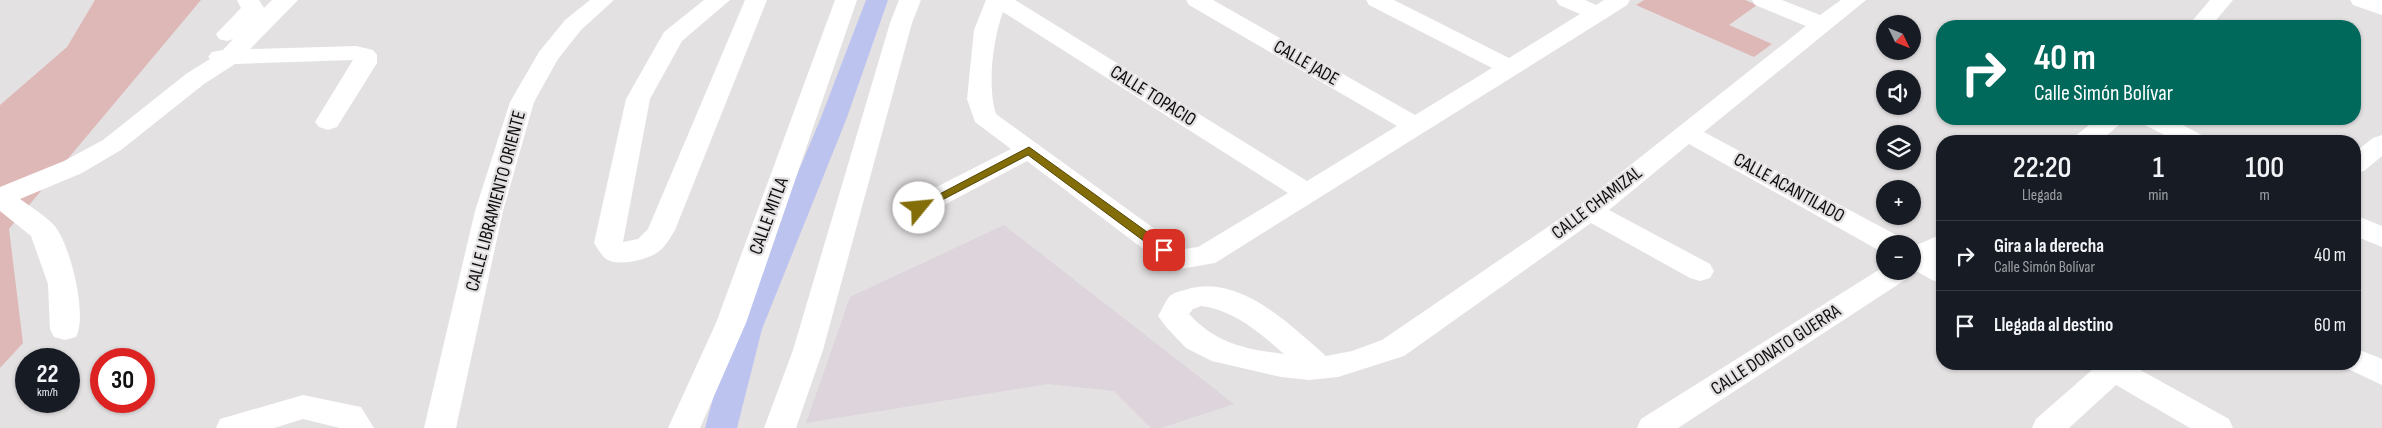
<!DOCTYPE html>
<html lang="es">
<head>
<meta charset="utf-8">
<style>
  body { margin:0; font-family:"Sofia Sans Condensed",sans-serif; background:#20242c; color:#f1f3f6; height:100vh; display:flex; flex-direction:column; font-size:19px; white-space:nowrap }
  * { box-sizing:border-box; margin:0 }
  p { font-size:16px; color:#9ea1a6 }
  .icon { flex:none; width:28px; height:28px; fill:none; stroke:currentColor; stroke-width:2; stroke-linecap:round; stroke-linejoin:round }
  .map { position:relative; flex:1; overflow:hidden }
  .sheet { position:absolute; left:1936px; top:135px; width:425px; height:235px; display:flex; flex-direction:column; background:#171b24; border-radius:20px; box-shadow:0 1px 4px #0004 }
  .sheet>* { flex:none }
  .guide { position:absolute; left:1936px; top:20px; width:425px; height:105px; border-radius:20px; box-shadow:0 1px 4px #0004; background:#00695c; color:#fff; overflow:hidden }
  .needle { width:32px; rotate:133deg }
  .fabs { position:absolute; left:1876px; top:15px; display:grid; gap:10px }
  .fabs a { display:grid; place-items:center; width:45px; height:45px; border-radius:50%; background:#171b24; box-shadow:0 1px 4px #0004; font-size:25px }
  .speed { position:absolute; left:15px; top:348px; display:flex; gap:10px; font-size:25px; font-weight:700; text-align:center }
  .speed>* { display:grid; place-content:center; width:65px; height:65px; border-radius:50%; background:#171b24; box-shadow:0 1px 4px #0004; line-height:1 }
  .speed small { font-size:12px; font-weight:400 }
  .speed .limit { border:8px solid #d22; background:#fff; color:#111 }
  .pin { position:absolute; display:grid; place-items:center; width:42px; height:42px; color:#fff; margin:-21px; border-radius:10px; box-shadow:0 2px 8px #0006 }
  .me { position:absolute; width:55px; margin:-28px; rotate:62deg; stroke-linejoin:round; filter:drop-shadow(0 0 4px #0008) }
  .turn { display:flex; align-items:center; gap:18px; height:105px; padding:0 15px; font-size:22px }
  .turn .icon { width:65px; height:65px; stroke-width:2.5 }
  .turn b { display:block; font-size:35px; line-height:42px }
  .eta { display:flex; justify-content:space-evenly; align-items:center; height:85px; text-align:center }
  .eta b { font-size:30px; font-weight:600; line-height:35px }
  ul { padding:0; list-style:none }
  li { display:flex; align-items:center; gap:15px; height:70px; padding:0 15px; border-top:1px solid #363941 }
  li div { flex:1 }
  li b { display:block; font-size:19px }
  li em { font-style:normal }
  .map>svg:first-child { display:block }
  .built { fill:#ddd4dc }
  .green { fill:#deb8b7 }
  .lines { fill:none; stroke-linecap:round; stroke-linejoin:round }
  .canal { fill:#bcc3ee; fill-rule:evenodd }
  .minor { fill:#fff; fill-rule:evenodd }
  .route { fill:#826d09; stroke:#544706 }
  .labels { text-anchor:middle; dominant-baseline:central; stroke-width:4.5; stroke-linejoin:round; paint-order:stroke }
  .street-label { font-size:19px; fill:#0e0d0e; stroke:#e4e1e3 }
</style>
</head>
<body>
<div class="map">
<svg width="2382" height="428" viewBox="0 0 2382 428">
  <rect width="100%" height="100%" fill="#e4e1e3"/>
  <path class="built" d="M 1004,225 L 1234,404 L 1161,428 L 1151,428 L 1114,391 L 1048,384 L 806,423 L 850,297 Z"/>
  <path class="green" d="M 95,0 L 201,0 L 9,229 L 23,343 L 0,368 L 0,105 L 67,47 Z
    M 1644,0 L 1745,0 L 1757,5 L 1729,25 L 1772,44 L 1754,57 L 1636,5 Z"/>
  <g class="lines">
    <path class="canal" d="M 866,0 L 888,0 L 846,120 L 762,329 L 737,428 L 705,428 L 732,329 L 820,120 Z"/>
    <path class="minor" d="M 237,0 L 259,0 L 264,8 L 272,0 L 298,0 L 250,49 L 356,46 L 373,50 L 377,55 L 377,63 L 337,127 L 328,130 L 319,127 L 315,122 L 353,60 L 235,64 L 204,84 L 121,150 L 82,173 L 20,199 C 31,207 44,215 54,225 C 70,243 88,316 76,337 L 65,340 L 54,337 L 50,329 L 48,284 L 31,236 L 0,211 L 0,187 L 64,161 L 103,140 L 186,74 L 210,59 L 208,57 L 212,52 L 223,50 L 233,39 L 227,41 L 219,39 L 216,34 L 241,8 Z
      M 590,0 L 614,0 L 581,30 L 558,59 L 534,102 L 503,211 L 456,428 L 424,428 L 475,211 L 510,102 L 539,52 L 565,20 Z
      M 704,0 L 730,0 L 682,41 L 650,99 L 623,242 L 638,239 L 648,229 L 745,0 L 767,0 L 675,230 C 670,238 666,246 658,252 C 647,260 618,267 606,259 C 601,255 597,248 594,243 L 626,99 L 664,32 Z
      M 835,0 L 857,0 L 746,323 L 700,428 L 668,428 L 716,323 Z
      M 899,0 L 921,0 L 912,23 L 823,350 L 796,428 L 764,428 L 793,350 L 890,23 Z
      M 986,0 L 1015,0 L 1307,181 L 1397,126 L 1189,5 L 1186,0 L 1213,0 L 1415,115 L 1492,68 L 1369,5 L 1366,0 L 1394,0 L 1509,58 L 1580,14 L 1559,5 L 1556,0 L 1585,0 L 1596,5 L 1604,0 L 1630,0 L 1627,5 L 1605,19 L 1215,263 L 1180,269 L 1170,266 L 1154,257 L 1027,161 L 929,213 L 919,216 L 909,213 L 905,207 L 909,201 L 1011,149 L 975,122 L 967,99 L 974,30 ZM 1003,12 L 1288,193 L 1198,247 L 1184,249 L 1174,243 L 996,114 C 987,86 993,39 1003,12 Z
      M 1752,0 L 1782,0 L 1820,15 L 1841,0 L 1866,0 L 1704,132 L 1900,237 L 1904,244 L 1885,244 L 1885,252 L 1880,251 L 1689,144 L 1609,210 L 1710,264 L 1714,271 L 1710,278 L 1700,281 L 1690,278 L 1591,223 L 1404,356 L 1338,377 L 1309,380 L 1281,377 L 1212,361 L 1186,348 L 1167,328 L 1158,316 C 1162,310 1165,301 1170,296 C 1174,292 1183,291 1188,289 C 1240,274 1290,325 1326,356 L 1352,351 L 1382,340 L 1580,205 L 1806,26 L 1755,5 ZM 1201,306 C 1234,310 1260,333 1284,354 C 1245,349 1217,344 1189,314 L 1193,309 Z
      M 2210,0 L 2233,0 L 2211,26 L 2188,26 Z
      M 2350,0 L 2382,0 L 2382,15 L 2353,5 Z
      M 2097,119 L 2126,119 L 2100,141 L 2071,141 L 2075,136 Z
      M 2139,119 L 2171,119 L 2204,136 L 2208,141 L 2176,141 L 2143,124 Z
      M 2382,135 L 2382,156 L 2364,171 L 2355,173 L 2355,152 L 2373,138 Z
      M 2355,215 L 2382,226 L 2382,247 L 2355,236 Z
      M 1942,234 L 1942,256 L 1938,258 L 1942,261 L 1942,283 L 1932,280 L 1916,271 L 1912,272 L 1908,278 L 1678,428 L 1637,428 L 1641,419 L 1885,266 L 1885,271 L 1912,271 L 1912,247 Z
      M 2355,348 L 2382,359 L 2382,385 L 2344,367 L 2342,364 L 2355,364 Z
      M 2088,364 L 2135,364 L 2133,366 L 2229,419 L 2233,428 L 2190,428 L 2116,385 L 2069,428 L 2032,428 L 2036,419 L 2092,370 Z
      M 303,395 L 361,407 L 374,428 L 340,428 L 303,419 L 274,428 L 216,428 L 220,419 Z"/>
  </g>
  <path class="route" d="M 1029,147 L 1168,247 L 1170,250 L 1168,253 L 1160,253 L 1028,155 L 923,210 L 915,210 L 913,208 Z"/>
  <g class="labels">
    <g class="street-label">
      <text transform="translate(1306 63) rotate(30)">CALLE JADE</text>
      <text transform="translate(1153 96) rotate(32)">CALLE TOPACIO</text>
      <text transform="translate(1789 188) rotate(29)">CALLE ACANTILADO</text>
      <text transform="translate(496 201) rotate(-75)">CALLE LIBRAMIENTO ORIENTE</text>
      <text transform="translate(1597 203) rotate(-37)">CALLE CHAMIZAL</text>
      <text transform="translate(769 216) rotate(-70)">CALLE MITLA</text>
      <text transform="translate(1776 350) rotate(-33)">CALLE DONATO GUERRA</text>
    </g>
  </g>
</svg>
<div class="fabs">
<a><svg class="needle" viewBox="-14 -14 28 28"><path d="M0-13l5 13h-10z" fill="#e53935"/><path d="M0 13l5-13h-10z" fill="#9ea1a6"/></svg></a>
<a><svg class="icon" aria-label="sound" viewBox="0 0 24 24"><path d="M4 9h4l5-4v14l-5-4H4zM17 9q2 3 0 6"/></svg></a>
<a><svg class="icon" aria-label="layers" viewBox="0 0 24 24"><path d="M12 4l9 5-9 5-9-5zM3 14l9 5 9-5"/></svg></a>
<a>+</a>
<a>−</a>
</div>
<div class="speed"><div>22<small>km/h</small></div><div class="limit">30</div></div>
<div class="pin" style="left:1164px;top:250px;background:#d93025"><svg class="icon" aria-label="arrive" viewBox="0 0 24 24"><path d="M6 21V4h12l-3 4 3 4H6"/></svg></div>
<svg class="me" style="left:919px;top:208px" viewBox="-20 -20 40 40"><circle r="19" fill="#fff"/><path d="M0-13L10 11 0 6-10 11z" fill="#826d09"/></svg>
<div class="guide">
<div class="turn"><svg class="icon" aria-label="right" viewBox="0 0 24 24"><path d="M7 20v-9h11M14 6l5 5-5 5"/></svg><div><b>40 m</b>Calle Simón Bolívar</div></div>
</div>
<section class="sheet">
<div class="eta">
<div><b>22:20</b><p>Llegada</p></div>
<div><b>1</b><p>min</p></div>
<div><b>100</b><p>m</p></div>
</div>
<ul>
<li><svg class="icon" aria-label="right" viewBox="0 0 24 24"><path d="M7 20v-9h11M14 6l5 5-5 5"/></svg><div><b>Gira a la derecha</b><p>Calle Simón Bolívar</p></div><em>40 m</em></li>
<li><svg class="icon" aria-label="arrive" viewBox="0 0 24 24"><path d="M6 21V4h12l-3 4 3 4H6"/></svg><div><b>Llegada al destino</b></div><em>60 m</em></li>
</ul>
</section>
</div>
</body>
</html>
